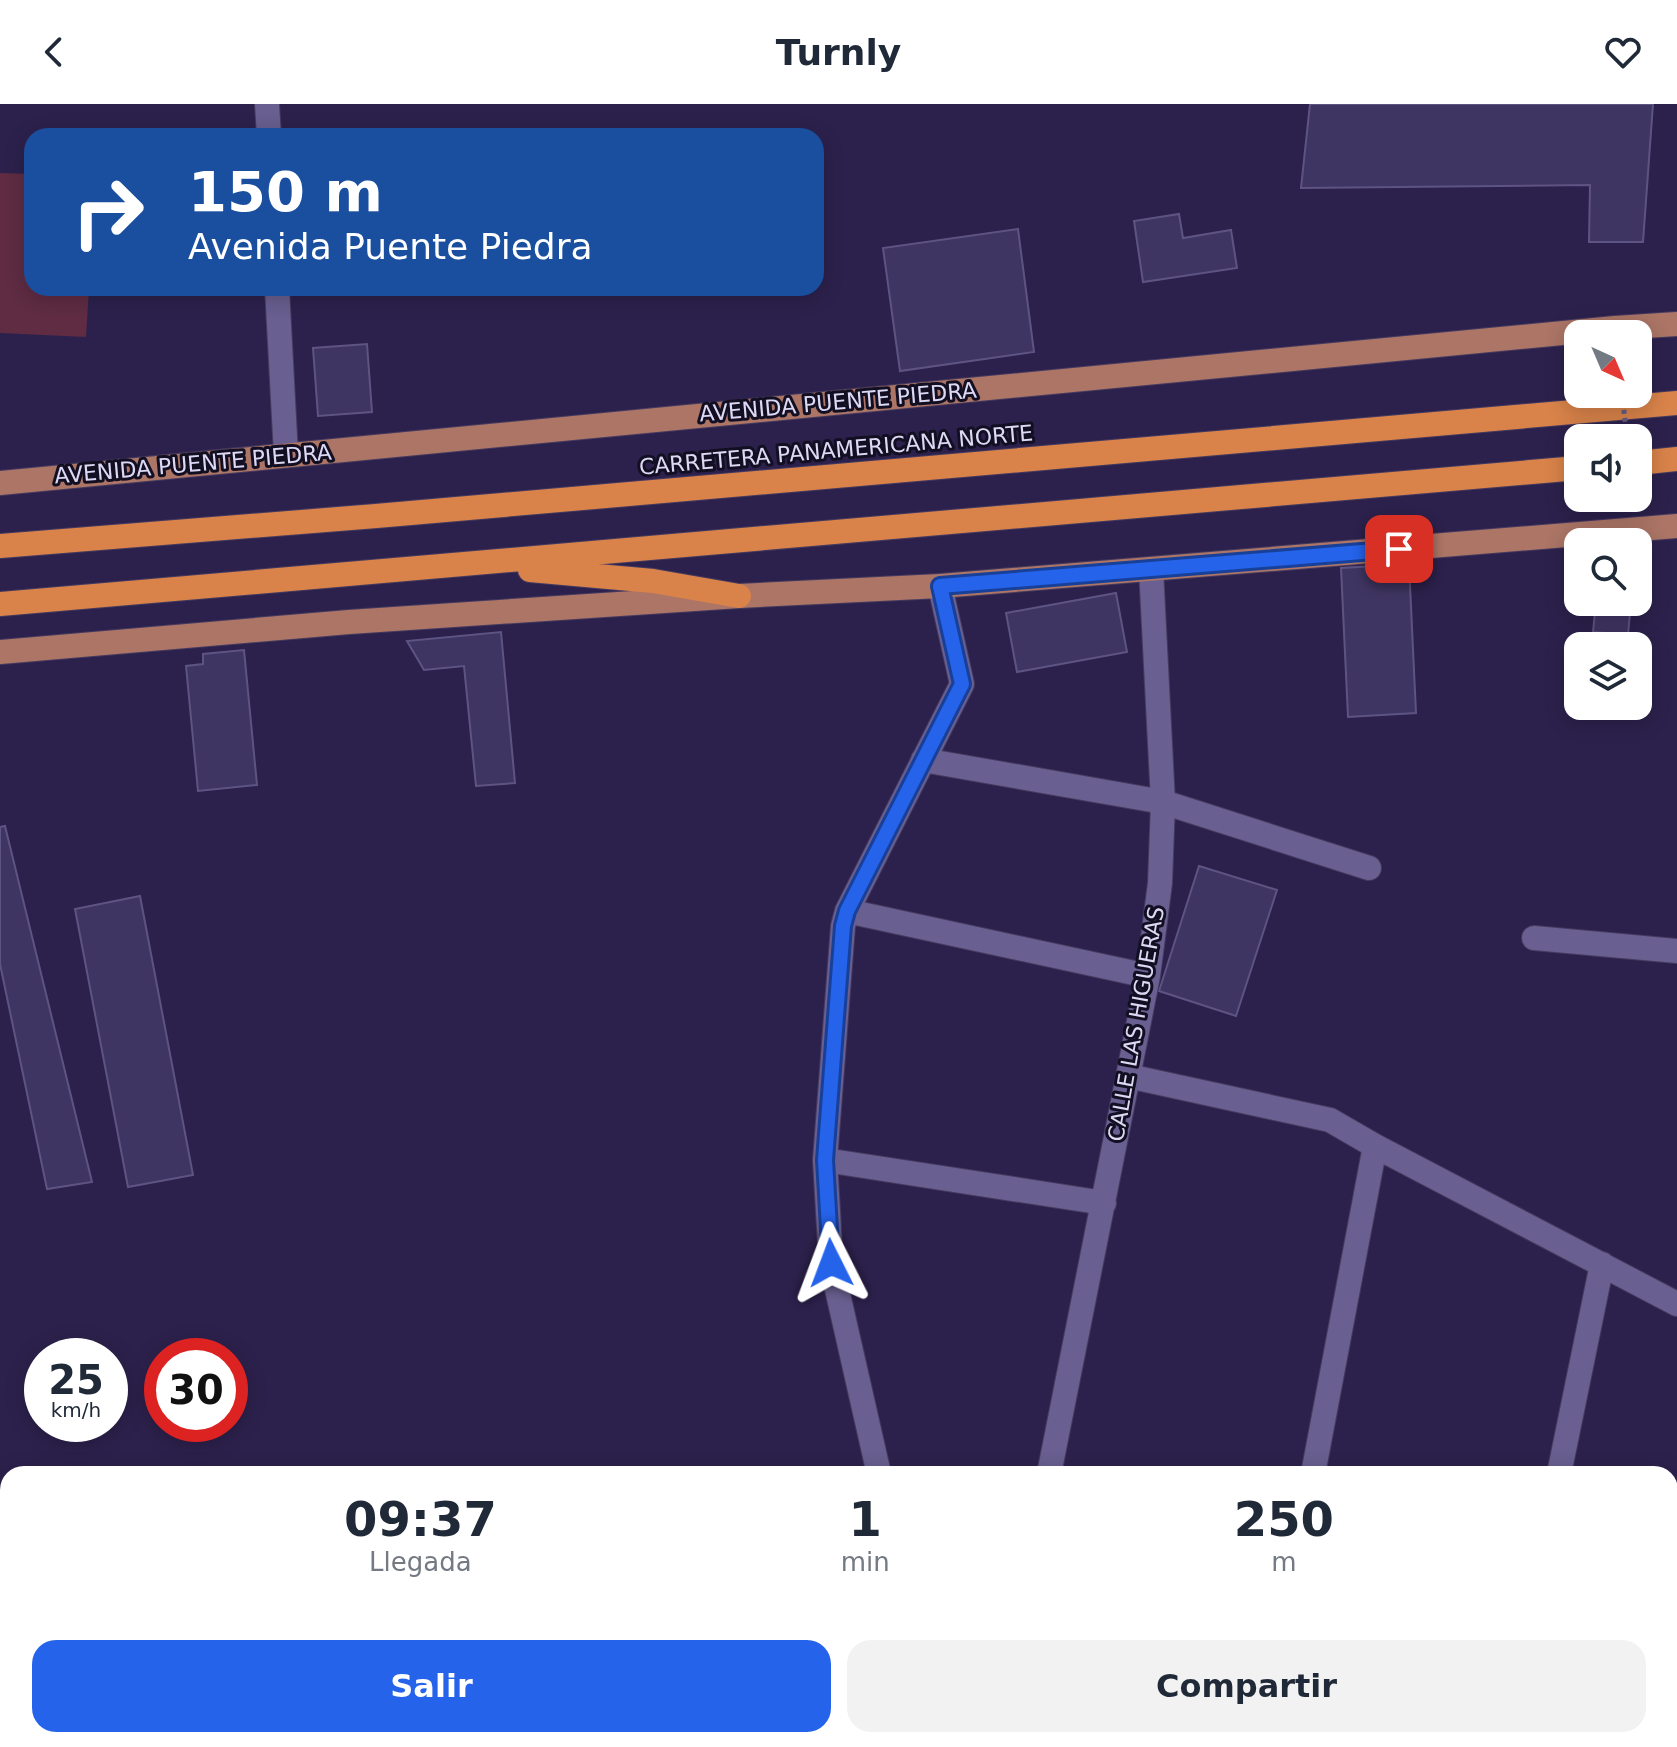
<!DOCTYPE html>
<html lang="es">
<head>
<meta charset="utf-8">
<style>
  body { margin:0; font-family:"DejaVu Sans",sans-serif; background:#f2f2f3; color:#1f2937; height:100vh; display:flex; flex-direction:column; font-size:30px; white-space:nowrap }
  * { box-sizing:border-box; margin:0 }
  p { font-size:26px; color:#747a83 }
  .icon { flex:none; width:44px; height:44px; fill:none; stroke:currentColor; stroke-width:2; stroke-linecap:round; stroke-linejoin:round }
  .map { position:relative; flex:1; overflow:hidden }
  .details { position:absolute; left:0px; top:1362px; width:1678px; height:282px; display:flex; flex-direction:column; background:#fff; border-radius:24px 24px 0 0; box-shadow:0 4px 20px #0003 }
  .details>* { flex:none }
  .guide { position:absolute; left:24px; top:24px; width:800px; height:168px; border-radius:24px; box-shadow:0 4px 20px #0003; background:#1a4fa0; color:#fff; overflow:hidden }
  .needle { width:52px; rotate:136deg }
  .fabs { position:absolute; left:1564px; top:216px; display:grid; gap:16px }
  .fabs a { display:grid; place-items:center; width:88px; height:88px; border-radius:16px; background:#fff; box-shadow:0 4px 20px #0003; font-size:40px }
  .speed { position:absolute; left:24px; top:1234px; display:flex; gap:16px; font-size:40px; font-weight:700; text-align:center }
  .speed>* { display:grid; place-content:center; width:104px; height:104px; border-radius:50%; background:#fff; box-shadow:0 4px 20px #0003; line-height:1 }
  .speed small { font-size:20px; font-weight:400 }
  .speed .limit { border:12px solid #d22; background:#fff; color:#111 }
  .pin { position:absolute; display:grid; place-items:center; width:68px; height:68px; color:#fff; margin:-34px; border-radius:16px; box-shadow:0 4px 12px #0006 }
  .me { position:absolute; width:88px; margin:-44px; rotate:357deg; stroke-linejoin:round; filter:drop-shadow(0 0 6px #0008) }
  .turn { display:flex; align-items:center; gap:28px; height:168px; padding:0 32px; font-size:36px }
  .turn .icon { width:104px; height:104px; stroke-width:2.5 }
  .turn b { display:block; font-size:56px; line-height:68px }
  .eta { display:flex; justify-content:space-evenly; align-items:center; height:136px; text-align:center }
  .eta b { font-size:48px; font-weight:700; line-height:56px }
  .cta { display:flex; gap:16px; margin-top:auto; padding:16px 32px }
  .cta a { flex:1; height:92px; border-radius:24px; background:#2563eb; color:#fff; font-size:32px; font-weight:700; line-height:92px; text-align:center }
  .cta a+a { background:#f2f2f3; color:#1f2937 }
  header { display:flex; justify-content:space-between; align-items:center; height:104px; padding:0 32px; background:#fff; font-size:36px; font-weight:700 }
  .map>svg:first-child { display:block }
  .green { fill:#5f2c43 }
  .building { fill:#3f3562; stroke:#5e5484; stroke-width:2 }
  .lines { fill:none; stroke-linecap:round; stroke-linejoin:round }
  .minor-casing { stroke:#453a5f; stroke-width:26 }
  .major-casing { stroke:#453a5f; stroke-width:26 }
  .highway-casing { stroke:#453a5f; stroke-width:26 }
  .minor { stroke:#695f90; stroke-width:24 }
  .major { stroke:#ac7566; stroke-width:24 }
  .highway { stroke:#d9834a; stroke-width:24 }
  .path-bridge { stroke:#655d83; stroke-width:5; stroke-dasharray:4 4; stroke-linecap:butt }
  .route-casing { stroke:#184099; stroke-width:20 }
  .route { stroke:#2563eb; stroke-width:14 }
  .labels { text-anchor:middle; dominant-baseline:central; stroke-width:6; stroke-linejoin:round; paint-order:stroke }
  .street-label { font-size:22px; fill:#ddd9f5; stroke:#130f22 }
</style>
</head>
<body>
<header><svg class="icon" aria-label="back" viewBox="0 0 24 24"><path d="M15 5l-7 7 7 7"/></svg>Turnly<svg class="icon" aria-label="heart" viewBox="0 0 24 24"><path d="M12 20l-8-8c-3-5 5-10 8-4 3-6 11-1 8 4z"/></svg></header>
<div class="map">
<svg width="1677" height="1643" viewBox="0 0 1677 1643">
  <rect width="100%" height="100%" fill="#2c214c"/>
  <path class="green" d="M 0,69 L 32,70 L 32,184 L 89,184 L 86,233 L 0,229 Z
    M 368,1636 L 600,1636 L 599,1643 L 367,1643 Z"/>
  <path class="building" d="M 1310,0 L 1653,0 L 1643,138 L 1589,138 L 1590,81 L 1301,84 Z
    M 1179,110 L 1183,134 L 1231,126 L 1237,164 L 1143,178 L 1134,117 Z
    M 1018,125 L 1034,248 L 900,267 L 883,144 Z
    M 367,240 L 372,308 L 318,312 L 313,244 Z
    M 1409,460 L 1416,609 L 1348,613 L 1341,464 Z
    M 1116,489 L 1127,548 L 1017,568 L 1006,509 Z
    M 1596,498 L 1631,498 L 1628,531 L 1593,528 Z
    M 501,528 L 515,679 L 476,682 L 464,562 L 424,566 L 407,537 Z
    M 244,546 L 257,681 L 198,687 L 186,562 L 203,560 L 203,550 Z
    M 5,722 L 92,1078 L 47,1085 L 0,860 L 0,723 Z
    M 1199,762 L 1277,786 L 1236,912 L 1159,887 Z
    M 140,792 L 193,1071 L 128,1083 L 75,805 Z"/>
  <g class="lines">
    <g class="minor-casing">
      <path id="minor" d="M 267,0 L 269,32
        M 277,184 L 286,351
        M 923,656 L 1163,698 L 1369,764
        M 847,807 L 1148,872
        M 1534,834 L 1677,847
        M 1128,972 L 1330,1016 L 1375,1042 L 1677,1200
        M 825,1056 L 1104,1099
        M 879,1370 L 831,1159 L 825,1056 L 843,822 L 847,807 L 962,580 L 940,482
        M 1049,1370 L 1148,872 L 1160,779 L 1163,698 L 1151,465
        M 1313,1370 L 1375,1042
        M 1559,1370 L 1602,1160
        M 0,1438 L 8,1439
        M 983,1636 L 987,1643
        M 357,1643 L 357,1636
        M 615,1643 L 616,1636
        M 1260,1643 L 1261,1636
        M 1504,1643 L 1505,1636"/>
    </g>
    <g class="major-casing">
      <path id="major" d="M 0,379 L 1615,224 L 1677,220
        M 0,548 L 349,518 L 739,492 L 940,482 L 1677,422"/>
    </g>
    <g class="highway-casing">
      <path id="highway" d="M 1638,359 L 1677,355
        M 0,442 L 376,412 L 1677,299
        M 530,466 L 653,477 L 739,492
        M 0,500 L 1578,364"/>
    </g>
    <use href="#minor" class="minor"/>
    <use href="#major" class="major"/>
    <use href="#highway" class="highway"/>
    <path class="path-bridge" d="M 1622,290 L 1627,334"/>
  </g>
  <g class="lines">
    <g class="route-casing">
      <path id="route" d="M 831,1159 L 825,1056 L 843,822 L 847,807 L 962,580 L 940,482 L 1399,445"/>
    </g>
    <use href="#route" class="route"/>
  </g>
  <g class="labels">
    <g class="street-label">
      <text transform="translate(838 298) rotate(-5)">AVENIDA PUENTE PIEDRA</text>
      <text transform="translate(836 346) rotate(-5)">CARRETERA PANAMERICANA NORTE</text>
      <text transform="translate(193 360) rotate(-5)">AVENIDA PUENTE PIEDRA</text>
      <text transform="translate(1136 920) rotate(-80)">CALLE LAS HIGUERAS</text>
    </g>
  </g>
</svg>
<div class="fabs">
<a><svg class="needle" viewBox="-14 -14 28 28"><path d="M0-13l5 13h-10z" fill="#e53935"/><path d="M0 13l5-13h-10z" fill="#747a83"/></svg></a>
<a><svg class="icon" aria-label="sound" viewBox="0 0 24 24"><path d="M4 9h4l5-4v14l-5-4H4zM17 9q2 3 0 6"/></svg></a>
<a><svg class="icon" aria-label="search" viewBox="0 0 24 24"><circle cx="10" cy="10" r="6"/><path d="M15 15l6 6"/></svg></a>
<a><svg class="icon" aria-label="layers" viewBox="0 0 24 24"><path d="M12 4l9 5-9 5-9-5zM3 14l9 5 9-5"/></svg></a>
</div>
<div class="speed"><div>25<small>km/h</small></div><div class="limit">30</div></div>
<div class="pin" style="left:1399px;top:445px;background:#d93025"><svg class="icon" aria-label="arrive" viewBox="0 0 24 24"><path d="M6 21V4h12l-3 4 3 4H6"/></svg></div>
<svg class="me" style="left:831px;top:1159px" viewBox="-20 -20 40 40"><path d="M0-17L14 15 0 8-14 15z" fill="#2563eb" stroke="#fff" stroke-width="4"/></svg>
<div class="guide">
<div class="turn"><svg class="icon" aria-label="right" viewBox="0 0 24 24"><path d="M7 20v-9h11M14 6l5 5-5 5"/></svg><div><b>150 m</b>Avenida Puente Piedra</div></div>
</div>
<section class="details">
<div class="eta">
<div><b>09:37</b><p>Llegada</p></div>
<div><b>1</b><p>min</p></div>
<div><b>250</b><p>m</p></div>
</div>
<div class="cta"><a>Salir</a><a>Compartir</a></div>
</section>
</div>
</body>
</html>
